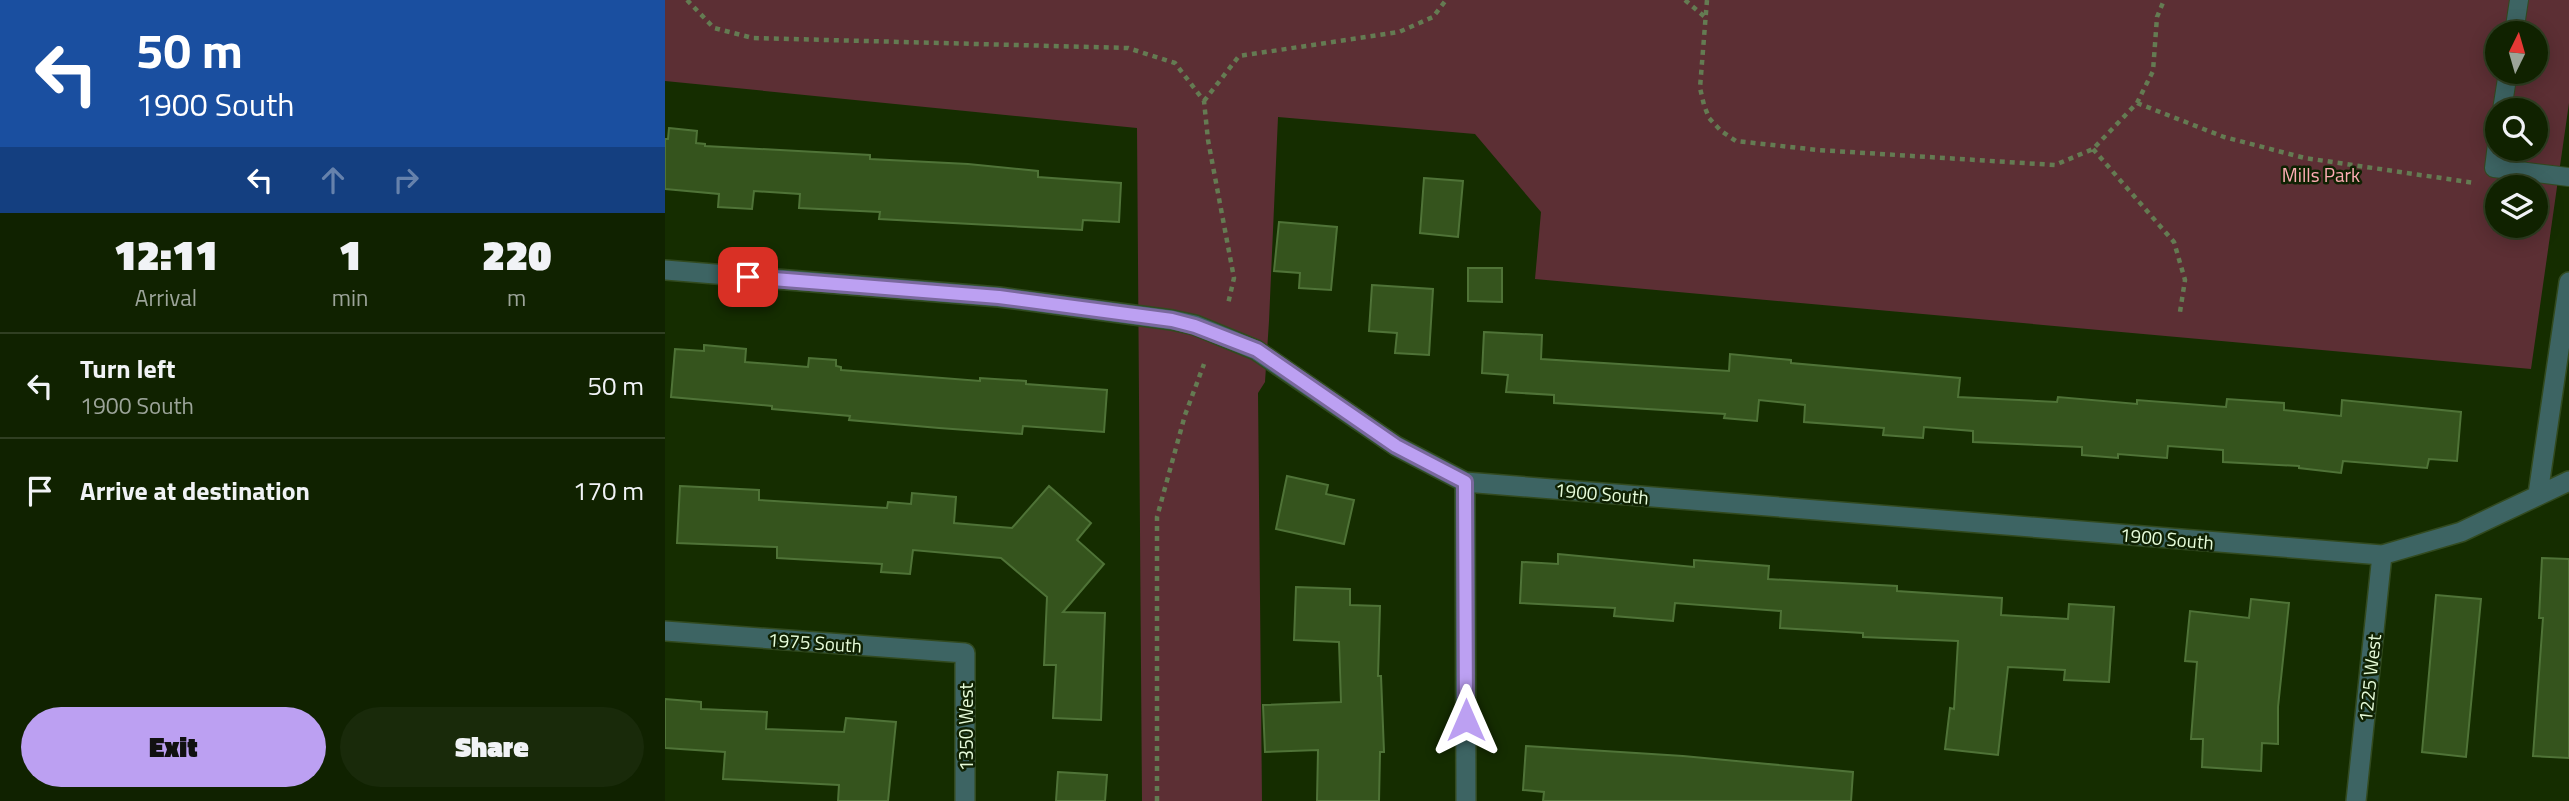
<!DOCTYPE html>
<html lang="en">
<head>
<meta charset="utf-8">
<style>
  body { margin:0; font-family:"Titillium Web",sans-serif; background:#192a0a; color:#f1f3f6; height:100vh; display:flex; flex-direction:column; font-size:26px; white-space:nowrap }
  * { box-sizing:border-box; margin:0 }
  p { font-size:23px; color:#9ca499 }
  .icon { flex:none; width:38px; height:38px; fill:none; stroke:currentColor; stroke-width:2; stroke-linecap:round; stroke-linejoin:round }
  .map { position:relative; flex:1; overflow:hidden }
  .side { display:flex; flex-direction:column; background:#102200; width:665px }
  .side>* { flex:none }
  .top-card { background:#1a4fa0; color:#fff; overflow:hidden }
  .needle { width:46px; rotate:5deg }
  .controls { position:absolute; left:1820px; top:21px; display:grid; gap:14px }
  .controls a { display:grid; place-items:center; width:63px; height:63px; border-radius:50%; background:#102200; box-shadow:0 4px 18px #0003,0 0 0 2px #303f22; font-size:35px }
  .pin { position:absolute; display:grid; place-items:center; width:60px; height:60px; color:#fff; margin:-30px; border-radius:14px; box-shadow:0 4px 10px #0006 }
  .me { position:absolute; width:77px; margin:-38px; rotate:0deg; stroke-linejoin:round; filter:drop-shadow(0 0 5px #0008) }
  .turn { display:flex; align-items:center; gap:24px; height:147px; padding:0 21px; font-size:32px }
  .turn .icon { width:91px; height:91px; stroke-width:2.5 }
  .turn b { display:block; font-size:49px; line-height:60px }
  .lanes { display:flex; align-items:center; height:66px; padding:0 21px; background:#0003; justify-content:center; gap:35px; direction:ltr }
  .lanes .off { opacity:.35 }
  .eta { display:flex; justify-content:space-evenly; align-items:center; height:119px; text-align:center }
  .eta b { font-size:42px; font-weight:800; line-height:49px }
  .action { display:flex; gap:14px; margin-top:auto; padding:14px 21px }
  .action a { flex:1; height:80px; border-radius:42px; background:#bca0f2; color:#111; font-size:28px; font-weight:800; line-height:80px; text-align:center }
  .action a+a { background:#192a0a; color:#f1f3f6 }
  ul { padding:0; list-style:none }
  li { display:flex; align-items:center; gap:21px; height:105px; padding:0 21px; border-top:2px solid #303f22 }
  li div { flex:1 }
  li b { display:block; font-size:26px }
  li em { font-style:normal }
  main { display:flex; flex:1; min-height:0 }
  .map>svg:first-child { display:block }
  .green { fill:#5c2f34; fill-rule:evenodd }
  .building { fill:#35541d; stroke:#4f7337; stroke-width:2 }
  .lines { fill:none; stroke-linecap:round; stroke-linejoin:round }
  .service-casing { stroke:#324a1f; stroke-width:20 }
  .minor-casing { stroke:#324a1f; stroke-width:22 }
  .path { stroke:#647b52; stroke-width:4.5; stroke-dasharray:5 5; stroke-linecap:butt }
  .service { stroke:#3d6463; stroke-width:18 }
  .minor { stroke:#3d6463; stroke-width:19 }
  .route-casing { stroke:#7a689d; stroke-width:18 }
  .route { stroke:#bca0f2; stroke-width:12 }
  .labels { text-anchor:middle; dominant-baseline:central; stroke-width:5; stroke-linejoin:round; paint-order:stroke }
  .park-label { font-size:19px; fill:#feadb4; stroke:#102203 }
  .street-label { font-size:19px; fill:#e6fbda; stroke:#102203 }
</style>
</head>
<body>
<main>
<section class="side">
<div class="top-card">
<div class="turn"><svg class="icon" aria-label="left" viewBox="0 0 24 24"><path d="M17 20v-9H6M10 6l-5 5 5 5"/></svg><div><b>50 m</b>1900 South</div></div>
<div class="lanes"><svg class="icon" aria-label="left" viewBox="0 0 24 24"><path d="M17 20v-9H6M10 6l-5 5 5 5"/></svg><svg class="icon off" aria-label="ahead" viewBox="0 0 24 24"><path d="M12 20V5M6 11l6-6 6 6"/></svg><svg class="icon off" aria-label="right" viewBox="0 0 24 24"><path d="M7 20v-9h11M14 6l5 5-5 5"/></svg></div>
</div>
<div class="eta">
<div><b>12:11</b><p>Arrival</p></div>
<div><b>1</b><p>min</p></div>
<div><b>220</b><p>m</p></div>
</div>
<ul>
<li><svg class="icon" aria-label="left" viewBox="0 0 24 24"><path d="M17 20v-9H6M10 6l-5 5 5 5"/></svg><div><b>Turn left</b><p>1900 South</p></div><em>50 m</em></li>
<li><svg class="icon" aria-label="arrive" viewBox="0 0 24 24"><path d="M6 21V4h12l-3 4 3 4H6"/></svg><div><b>Arrive at destination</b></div><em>170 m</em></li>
</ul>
<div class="action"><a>Exit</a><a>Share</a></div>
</section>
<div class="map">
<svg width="1904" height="801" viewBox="0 0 1904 801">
  <rect width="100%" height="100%" fill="#152d00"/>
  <path class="green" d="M 0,0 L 1904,0 L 1904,103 L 1866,369 L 870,279 L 876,212 L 810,134 L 613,117 L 604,321 L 600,382 L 593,393 L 597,801 L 477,801 L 472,128 L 0,81 ZM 1832,33 L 1871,33 L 1871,72 L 1832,72 ZM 1832,110 L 1871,110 L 1871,149 L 1832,149 ZM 1832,187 L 1871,187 L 1871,226 L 1832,226 Z"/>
  <path class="building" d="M 4,128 L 32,131 L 31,143 L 40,144 L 40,146 L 205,155 L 205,159 L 303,164 L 373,171 L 373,177 L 456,183 L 454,222 L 418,220 L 417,230 L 214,219 L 215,212 L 134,208 L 135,194 L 89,191 L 87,209 L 53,207 L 54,194 L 0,189 L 0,139 L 3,139 Z
    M 759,178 L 798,181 L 793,237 L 755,233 Z
    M 614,222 L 672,227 L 666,290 L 634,288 L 635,273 L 609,271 Z
    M 803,268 L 837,268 L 837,302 L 803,301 Z
    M 707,285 L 768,289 L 764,355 L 730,353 L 732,333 L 704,331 Z
    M 819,332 L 877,335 L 876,359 L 1064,371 L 1065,354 L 1126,360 L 1126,363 L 1295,378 L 1293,397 L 1392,402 L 1393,397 L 1472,404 L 1472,400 L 1561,407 L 1562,399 L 1619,403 L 1619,410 L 1676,416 L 1677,400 L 1796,412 L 1792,461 L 1764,459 L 1762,468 L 1678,461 L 1676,473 L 1634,468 L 1634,466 L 1558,462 L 1558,450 L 1503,446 L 1502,458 L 1453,454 L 1453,458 L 1417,455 L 1417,447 L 1308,442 L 1308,431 L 1259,427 L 1258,438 L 1218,435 L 1219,428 L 1139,422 L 1140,405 L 1094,400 L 1092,421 L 1059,418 L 1060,414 L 889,403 L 889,395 L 841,392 L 843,375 L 817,373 Z
    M 39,345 L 81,349 L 80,362 L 143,367 L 144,358 L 171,360 L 171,366 L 176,367 L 176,370 L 315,381 L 315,378 L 361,381 L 361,384 L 442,390 L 439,432 L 358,426 L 357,434 L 274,428 L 184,420 L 185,416 L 107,409 L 107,406 L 6,397 L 10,349 L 39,351 Z
    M 622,476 L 663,485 L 661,494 L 689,500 L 679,544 L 611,529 Z
    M 15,486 L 94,490 L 94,500 L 222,508 L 223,502 L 246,504 L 247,493 L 291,497 L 289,523 L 347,528 L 384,486 L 426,523 L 412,540 L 439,564 L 398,612 L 440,613 L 436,720 L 388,718 L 391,665 L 379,665 L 382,597 L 336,558 L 248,550 L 245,574 L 216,572 L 217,564 L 112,558 L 112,547 L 12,543 Z
    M 893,554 L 1029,567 L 1029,560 L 1104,566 L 1103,579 L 1232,586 L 1232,591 L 1337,598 L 1336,615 L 1403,619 L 1404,604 L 1449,607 L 1444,682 L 1399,680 L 1400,670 L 1343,667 L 1333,755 L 1280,749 L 1285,708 L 1289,709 L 1293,641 L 1198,637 L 1198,633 L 1115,628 L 1116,611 L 1010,603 L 1008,621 L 949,616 L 950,608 L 855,603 L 857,562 L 893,564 Z
    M 1877,558 L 1904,559 L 1904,758 L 1868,756 L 1878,618 L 1874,618 Z
    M 631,587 L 685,589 L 685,605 L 715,606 L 713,676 L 716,676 L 719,752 L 715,752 L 714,801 L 652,801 L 653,750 L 600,752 L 598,705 L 676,702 L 674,642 L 629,640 Z
    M 1771,595 L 1816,599 L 1801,757 L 1757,752 Z
    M 1586,599 L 1624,603 L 1613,707 L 1613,744 L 1597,743 L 1596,771 L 1537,767 L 1538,739 L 1526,739 L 1532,662 L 1520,661 L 1525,611 L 1584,618 Z
    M 0,699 L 36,702 L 36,709 L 102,712 L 101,729 L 179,732 L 181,718 L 231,722 L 223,801 L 173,801 L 174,785 L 58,779 L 60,752 L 0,748 Z
    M 861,746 L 1018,756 L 1188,772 L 1186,801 L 878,801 L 879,792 L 858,790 Z
    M 393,772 L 442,775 L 440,801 L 391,801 Z"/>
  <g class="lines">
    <g class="service-casing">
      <path id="service" d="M 1849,33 L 1854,0
        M 1837,110 L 1843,72
        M 1832,144 L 1829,168 L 1904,177"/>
    </g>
    <g class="minor-casing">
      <path id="minor" d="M 0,270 L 334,297 L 507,320 L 530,325 L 591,350 L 731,446 L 800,482 L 1717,555 L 1796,532 L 1904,481
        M 800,482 L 801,801
        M 1873,494 L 1904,282
        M 0,631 L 300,653 L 300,801
        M 1691,801 L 1717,555"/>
    </g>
    <path class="path" d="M 22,0 L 49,28 L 88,38 L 463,48 L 510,63 L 539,101 L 543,140 L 569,278 L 563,304
      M 1020,0 L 1041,18
      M 1042,0 L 1035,88 L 1039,105 L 1044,118 L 1056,131 L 1071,141 L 1153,150 L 1390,165 L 1428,149 L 1472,103 L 1488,71 L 1492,17 L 1499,0
      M 539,101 L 574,56 L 734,32 L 768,17 L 781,0
      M 1472,103 L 1559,137 L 1640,158 L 1810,183
      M 1428,149 L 1509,242 L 1520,280 L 1515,312
      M 492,801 L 492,517 L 520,415 L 539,364"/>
    <use href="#service" class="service"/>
    <use href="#minor" class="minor"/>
  </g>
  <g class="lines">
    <g class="route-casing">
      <path id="route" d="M 83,277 L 334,297 L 507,320 L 530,326 L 592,350 L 731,446 L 800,482 L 801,720"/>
    </g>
    <use href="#route" class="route"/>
  </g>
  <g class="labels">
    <g class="park-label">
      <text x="1656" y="174">Mills Park</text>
    </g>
    <g class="street-label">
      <text transform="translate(937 493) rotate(5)">1900 South</text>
      <text transform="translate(1502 538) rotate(5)">1900 South</text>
      <text transform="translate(150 642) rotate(4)">1975 South</text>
      <text transform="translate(1704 678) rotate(-84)">1225 West</text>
      <text transform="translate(300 727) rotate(-90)">1350 West</text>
    </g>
  </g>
</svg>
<div class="controls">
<a><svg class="needle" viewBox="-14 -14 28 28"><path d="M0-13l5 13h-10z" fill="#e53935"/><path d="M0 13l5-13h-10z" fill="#9ca499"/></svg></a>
<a><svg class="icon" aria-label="search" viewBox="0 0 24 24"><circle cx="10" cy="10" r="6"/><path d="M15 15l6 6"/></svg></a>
<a><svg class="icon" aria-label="layers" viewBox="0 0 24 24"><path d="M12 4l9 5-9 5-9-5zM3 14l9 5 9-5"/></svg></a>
</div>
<div class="pin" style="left:83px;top:277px;background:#d93025"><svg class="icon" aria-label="arrive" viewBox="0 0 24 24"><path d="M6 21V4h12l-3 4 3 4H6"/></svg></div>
<svg class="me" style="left:801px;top:720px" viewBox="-20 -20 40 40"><path d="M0-17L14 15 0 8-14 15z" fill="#bca0f2" stroke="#fff" stroke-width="4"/></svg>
</div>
</main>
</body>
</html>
